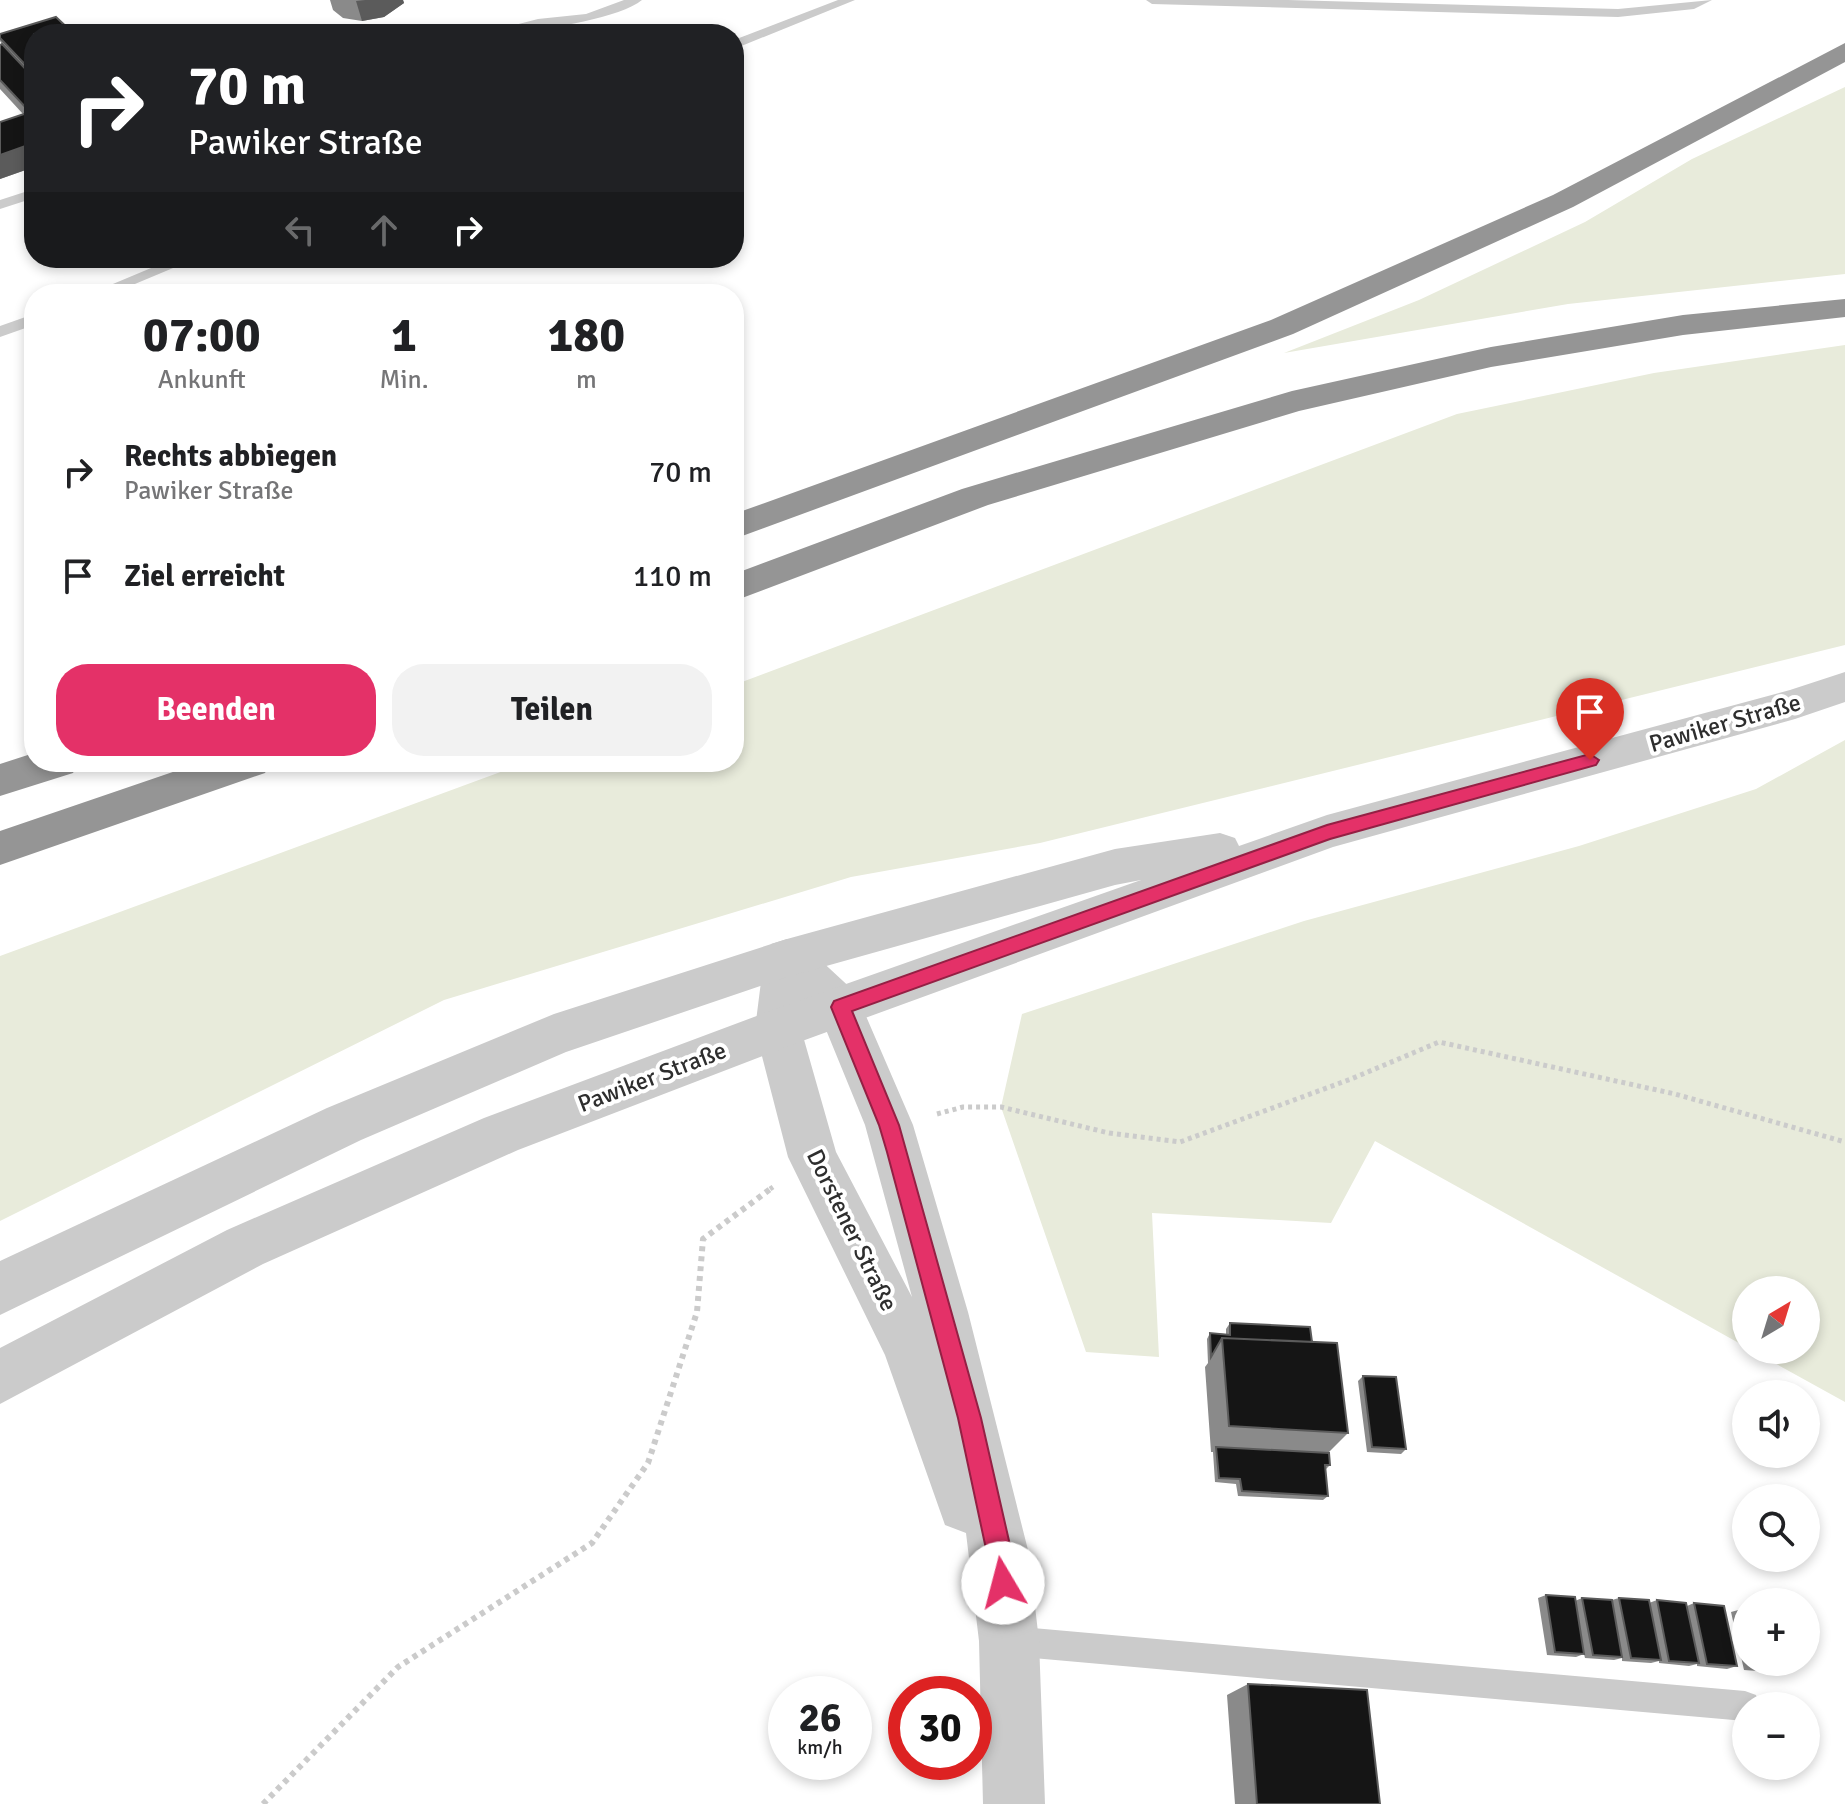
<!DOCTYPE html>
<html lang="de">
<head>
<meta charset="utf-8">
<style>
  body { margin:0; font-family:Signika,sans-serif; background:#f2f2f2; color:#202124; height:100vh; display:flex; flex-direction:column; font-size:30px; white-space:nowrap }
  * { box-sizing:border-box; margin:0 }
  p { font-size:26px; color:#757577 }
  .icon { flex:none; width:44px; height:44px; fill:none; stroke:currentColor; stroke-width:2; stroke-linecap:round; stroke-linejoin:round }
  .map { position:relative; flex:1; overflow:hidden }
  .sheet { position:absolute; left:24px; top:284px; width:720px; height:488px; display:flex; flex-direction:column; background:#fff; border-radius:32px; box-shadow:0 4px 12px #0003 }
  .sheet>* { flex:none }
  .banner { position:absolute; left:24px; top:24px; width:720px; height:244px; border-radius:32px; box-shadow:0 4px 12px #0003; background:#202124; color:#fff; overflow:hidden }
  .needle { width:52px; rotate:38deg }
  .tools { position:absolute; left:1732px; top:1276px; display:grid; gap:16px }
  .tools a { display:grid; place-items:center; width:88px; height:88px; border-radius:50%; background:#fff; box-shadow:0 4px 12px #0003; font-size:40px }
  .speed { position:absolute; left:768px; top:1676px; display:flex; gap:16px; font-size:40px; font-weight:700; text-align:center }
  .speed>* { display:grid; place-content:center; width:104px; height:104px; border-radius:50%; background:#fff; box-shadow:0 4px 12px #0003; line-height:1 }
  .speed small { font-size:20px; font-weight:400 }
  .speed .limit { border:12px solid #d22; background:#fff; color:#111 }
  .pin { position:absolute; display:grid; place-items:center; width:68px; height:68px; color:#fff; margin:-82px -34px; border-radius:50% 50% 50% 0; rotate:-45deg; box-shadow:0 0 8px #0007 }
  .pin .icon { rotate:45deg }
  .me { position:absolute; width:88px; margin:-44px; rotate:352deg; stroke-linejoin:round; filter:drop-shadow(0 0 6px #0008) }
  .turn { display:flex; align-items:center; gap:28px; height:168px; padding:0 32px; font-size:36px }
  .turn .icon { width:104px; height:104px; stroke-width:2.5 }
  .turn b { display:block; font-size:56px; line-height:68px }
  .lanes { display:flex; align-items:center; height:76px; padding:0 32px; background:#0003; justify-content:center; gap:40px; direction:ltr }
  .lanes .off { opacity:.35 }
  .eta { display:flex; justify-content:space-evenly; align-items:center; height:136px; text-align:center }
  .eta b { font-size:48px; font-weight:800; line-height:56px }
  .cta { display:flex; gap:16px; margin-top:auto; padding:16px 32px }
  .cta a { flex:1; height:92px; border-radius:32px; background:#e43168; color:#fff; font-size:32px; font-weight:800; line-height:92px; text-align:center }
  .cta a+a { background:#f2f2f2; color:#202124 }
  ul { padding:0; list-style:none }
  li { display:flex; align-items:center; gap:24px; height:104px; padding:0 32px }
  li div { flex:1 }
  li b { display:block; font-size:30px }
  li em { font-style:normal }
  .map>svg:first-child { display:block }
  .green { fill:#e8ebdb }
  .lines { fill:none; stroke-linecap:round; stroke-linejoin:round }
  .path-far1 { stroke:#cbcbcb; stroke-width:5; stroke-dasharray:4 4; stroke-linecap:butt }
  .path { stroke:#cbcbcb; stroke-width:6; stroke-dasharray:5 5; stroke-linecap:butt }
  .service { fill:#cbcbcb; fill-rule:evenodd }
  .minor { fill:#cbcbcb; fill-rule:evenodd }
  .tertiary { fill:#cbcbcb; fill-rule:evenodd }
  .motorway { fill:#959595; fill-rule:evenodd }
  .wall { fill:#8a8a8a }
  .shaded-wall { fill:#5b5b5b }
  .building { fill:#151515; stroke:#5b5b5b; stroke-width:2 }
  .route { fill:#e43168; stroke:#942044; stroke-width:2 }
  .labels { text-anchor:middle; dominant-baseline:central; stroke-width:8; stroke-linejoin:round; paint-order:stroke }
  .street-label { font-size:24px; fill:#2e2e2e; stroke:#fff }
</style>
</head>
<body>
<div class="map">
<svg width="1845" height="1804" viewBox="0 0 1845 1804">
  <rect width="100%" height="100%" fill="#fff"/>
  <path class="green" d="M 1845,87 L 1845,274 L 1568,304 L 1284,353 L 1419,300 L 1585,222 L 1692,159 Z
    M 1845,345 L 1845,645 L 1040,843 L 851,877 L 444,1000 L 0,1221 L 0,956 L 528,762 L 734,762 L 734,685 L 1457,414 L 1654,373 Z
    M 1845,740 L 1845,1402 L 1751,1350 L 1806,1350 L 1806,1290 L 1746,1290 L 1746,1347 L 1375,1141 L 1331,1223 L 1152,1213 L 1159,1357 L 1086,1352 L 1001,1107 L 1022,1014 L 1304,921 L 1579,846 L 1756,789 Z"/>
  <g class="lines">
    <path class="path-far1" d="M 937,1114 L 963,1107 L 1001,1107 L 1109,1133 L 1180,1142 L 1351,1079 L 1439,1042 L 1675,1094 L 1845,1142
      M 770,1189 L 773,1187"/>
    <path class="path" d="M 263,1804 L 398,1667 L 592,1543 L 648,1463 L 697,1312 L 703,1239 L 773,1187"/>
    <path class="service" d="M 624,0 L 642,0 C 615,22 516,34 480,34 L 538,19 L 586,14 Z
      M 838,0 L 855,0 L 734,49 L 734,40 Z
      M 1146,0 L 1288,0 L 1618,9 L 1712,0 L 1694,9 L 1618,17 L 1152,4 Z
      M 34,189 L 34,198 L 0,209 L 0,200 Z
      M 175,258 L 197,258 L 111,294 L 89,294 Z
      M 34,314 L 34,325 L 0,337 L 0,326 Z
      M 1010,1626 L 1745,1691 L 1756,1695 L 1760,1706 L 1746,1706 L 1745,1721 L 1010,1656 L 999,1652 L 995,1641 L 999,1630 Z"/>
    <path class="minor" d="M 787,939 L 803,944 L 856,993 L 913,1125 L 968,1312 L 1029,1554 L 1039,1641 L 1045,1804 L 983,1804 L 979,1641 L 966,1533 L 945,1525 L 885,1355 L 788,1157 L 755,1029 L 764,958 L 771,944 ZM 804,1003 L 822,1020 L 865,1125 L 912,1297 L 836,1152 L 801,1029 Z"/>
    <path class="tertiary" d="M 1845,672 L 1845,702 L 1795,719 L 1333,847 L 794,1044 L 518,1150 L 263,1264 L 0,1404 L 0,1348 L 227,1230 L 484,1118 L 778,1008 L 1141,880 L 1115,885 L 787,977 L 566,1052 L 361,1140 L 0,1315 L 0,1261 L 327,1108 L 554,1014 L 787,939 L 1115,849 L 1220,833 L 1235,838 L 1239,846 L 1327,815 L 1790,690 Z"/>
    <path class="motorway" d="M 1845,43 L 1845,62 L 1573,207 L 1293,334 L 734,539 L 734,514 L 1271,320 L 1553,195 Z
      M 1845,299 L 1845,317 L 1683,335 L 1491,367 L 1299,411 L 988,505 L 734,601 L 734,574 L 962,489 L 1292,391 L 1491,347 L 1683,315 Z
      M 34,753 L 34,762 L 79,762 L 73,773 L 0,796 L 0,764 Z
      M 202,762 L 271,762 L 265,773 L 0,865 L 0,831 Z"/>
  </g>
  <path class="wall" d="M 330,0 L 403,0 L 404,3 L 384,17 L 362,21 L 343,18 L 333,10 Z
    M 0,34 L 34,34 L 34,167 L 0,179 L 0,122 L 23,114 L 0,89 L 0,45 L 2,44 L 0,41 Z
    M 1230,1323 L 1312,1342 L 1348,1433 L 1328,1453 L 1330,1465 L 1325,1470 L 1328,1496 L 1323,1500 L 1238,1496 L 1236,1484 L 1215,1482 L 1213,1452 L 1211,1452 L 1205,1367 L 1208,1363 L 1207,1339 L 1210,1333 L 1226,1334 L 1226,1329 Z
    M 1363,1376 L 1406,1449 L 1401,1454 L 1367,1452 L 1358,1381 Z
    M 1546,1595 L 1575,1601 L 1582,1598 L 1612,1600 L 1619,1598 L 1649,1603 L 1657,1600 L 1687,1606 L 1694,1603 L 1737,1666 L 1727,1669 L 1697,1666 L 1697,1664 L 1689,1666 L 1659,1663 L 1659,1661 L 1651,1663 L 1622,1661 L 1622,1658 L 1614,1660 L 1585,1658 L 1584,1654 L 1576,1657 L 1547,1655 L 1538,1598 Z
    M 1742,1609 L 1746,1610 L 1746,1662 L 1781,1662 L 1783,1669 L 1772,1672 L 1744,1670 L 1731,1612 Z
    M 1248,1684 L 1380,1804 L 1235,1804 L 1227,1695 Z"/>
  <path class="shaded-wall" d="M 365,0 L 403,0 L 404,3 L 384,17 L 362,21 L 356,1 Z
    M 34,143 L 34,167 L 0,179 L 0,155 Z"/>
  <path class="building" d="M 56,17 L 74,34 L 34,34 L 34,74 L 0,38 L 0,34 Z
    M 2,44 L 34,78 L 34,143 L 0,155 L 0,122 L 30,112 L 0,80 L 0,45 Z
    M 1230,1323 L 1310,1327 L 1312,1342 L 1222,1338 L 1211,1357 L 1210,1333 L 1230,1335 Z
    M 1222,1338 L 1337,1343 L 1348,1433 L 1229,1426 Z
    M 1363,1376 L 1396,1377 L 1406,1449 L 1372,1447 Z
    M 1216,1447 L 1329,1453 L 1330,1465 L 1325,1465 L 1328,1496 L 1242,1491 L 1240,1479 L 1219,1478 Z
    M 1546,1595 L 1575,1597 L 1584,1654 L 1555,1652 Z
    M 1582,1598 L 1612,1600 L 1622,1657 L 1593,1655 Z
    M 1619,1598 L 1649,1600 L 1661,1660 L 1631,1658 Z
    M 1657,1600 L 1686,1603 L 1699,1663 L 1669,1661 Z
    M 1694,1603 L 1724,1606 L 1737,1666 L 1707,1664 Z
    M 1742,1609 L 1746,1610 L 1746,1630 Z
    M 1753,1662 L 1781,1662 L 1783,1669 L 1754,1668 Z
    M 1248,1684 L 1367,1690 L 1380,1804 L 1257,1804 Z"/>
  <path class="route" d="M 1590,754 L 1599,760 L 1596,765 L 1330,839 L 852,1011 L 899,1125 L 981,1418 L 1012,1554 L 1015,1583 L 1012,1591 L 1003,1595 L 995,1591 L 958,1418 L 887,1152 L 879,1125 L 831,1007 L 834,1001 L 1327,825 Z"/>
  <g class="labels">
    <g class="street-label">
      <text transform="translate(1725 723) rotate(-16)">Pawiker Straße</text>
      <text transform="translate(652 1077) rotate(-21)">Pawiker Straße</text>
      <text transform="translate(852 1230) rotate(64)">Dorstener Straße</text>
    </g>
  </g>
</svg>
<div class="tools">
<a><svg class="needle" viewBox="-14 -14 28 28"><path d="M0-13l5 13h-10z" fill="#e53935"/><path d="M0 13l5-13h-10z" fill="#757577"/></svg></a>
<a><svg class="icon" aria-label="sound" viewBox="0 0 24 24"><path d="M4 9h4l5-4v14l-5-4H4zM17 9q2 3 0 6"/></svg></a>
<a><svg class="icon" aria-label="search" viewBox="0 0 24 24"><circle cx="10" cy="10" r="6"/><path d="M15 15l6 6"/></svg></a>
<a>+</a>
<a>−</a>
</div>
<div class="speed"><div>26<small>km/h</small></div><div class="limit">30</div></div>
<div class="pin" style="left:1590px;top:760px;background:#d93025"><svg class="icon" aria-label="arrive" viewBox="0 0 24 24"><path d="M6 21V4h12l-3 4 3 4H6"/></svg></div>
<svg class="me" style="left:1003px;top:1583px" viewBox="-20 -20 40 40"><circle r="19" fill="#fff"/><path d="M0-13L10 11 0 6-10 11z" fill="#e43168"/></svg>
<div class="banner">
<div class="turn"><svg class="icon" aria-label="right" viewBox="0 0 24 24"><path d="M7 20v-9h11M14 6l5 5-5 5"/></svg><div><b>70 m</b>Pawiker Straße</div></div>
<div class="lanes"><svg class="icon off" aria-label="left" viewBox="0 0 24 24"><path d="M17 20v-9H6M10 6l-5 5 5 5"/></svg><svg class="icon off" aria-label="ahead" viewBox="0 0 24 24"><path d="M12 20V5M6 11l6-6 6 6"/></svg><svg class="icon" aria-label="right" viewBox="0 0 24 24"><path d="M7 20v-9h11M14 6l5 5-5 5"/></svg></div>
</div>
<section class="sheet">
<div class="eta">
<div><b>07:00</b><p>Ankunft</p></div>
<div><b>1</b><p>Min.</p></div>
<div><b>180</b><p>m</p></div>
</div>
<ul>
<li><svg class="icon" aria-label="right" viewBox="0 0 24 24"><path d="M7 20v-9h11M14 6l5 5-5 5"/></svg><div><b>Rechts abbiegen</b><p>Pawiker Straße</p></div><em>70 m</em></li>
<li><svg class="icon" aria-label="arrive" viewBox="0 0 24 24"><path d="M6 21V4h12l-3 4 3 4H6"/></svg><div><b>Ziel erreicht</b></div><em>110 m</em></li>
</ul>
<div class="cta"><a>Beenden</a><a>Teilen</a></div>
</section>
</div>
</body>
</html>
